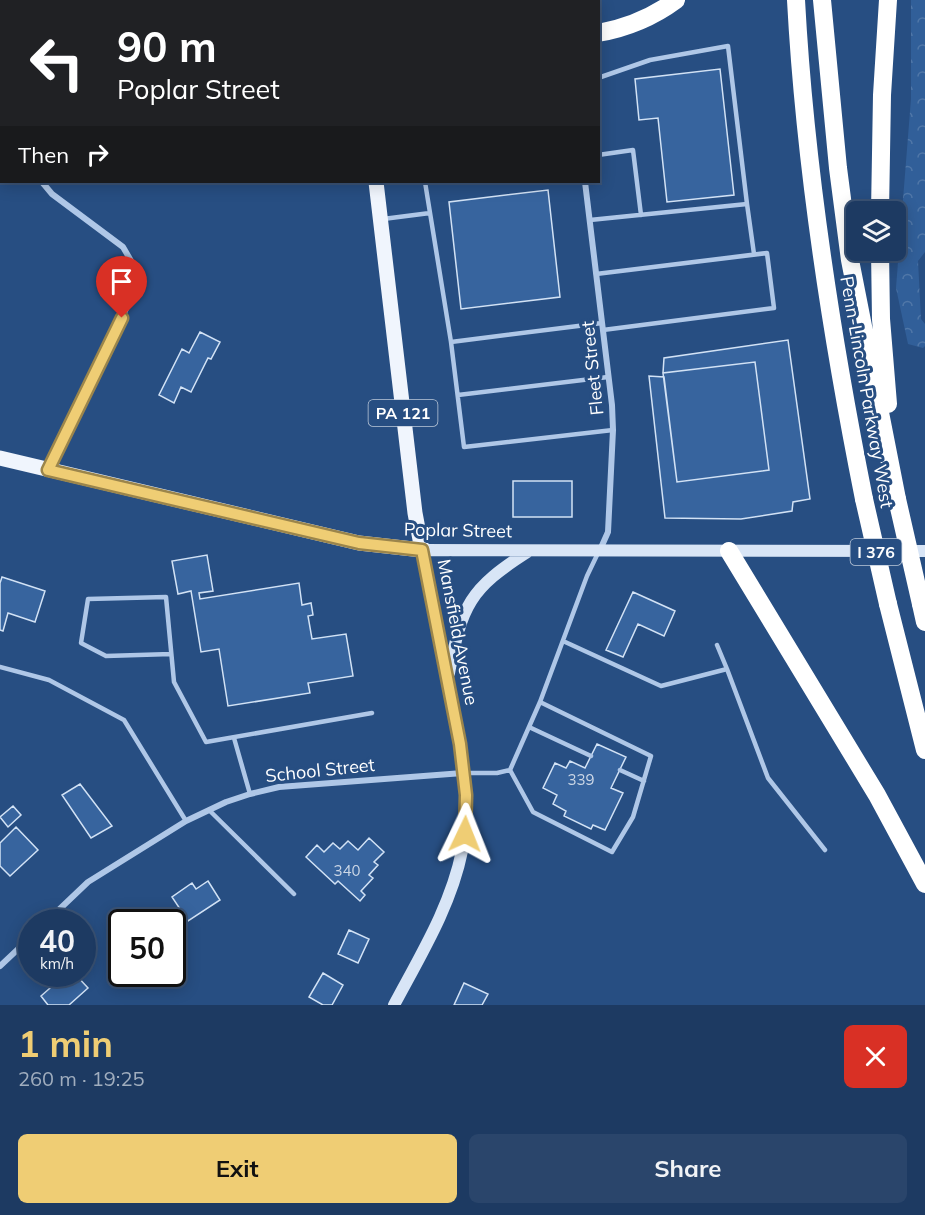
<!DOCTYPE html>
<html lang="en">
<head>
<meta charset="utf-8">
<style>
  body { margin:0; font-family:Mulish,sans-serif; background:#2a456b; color:#f1f3f6; height:100vh; display:flex; flex-direction:column; font-size:22px; white-space:nowrap }
  * { box-sizing:border-box; margin:0 }
  p { font-size:20px; color:#a0adbe }
  .icon { flex:none; width:33px; height:33px; fill:none; stroke:currentColor; stroke-width:2; stroke-linecap:round; stroke-linejoin:round }
  .map { position:relative; height:1005px; overflow:hidden }
  .panel { display:flex; flex-direction:column; background:#1d3a62; flex:1 }
  .panel>* { flex:none }
  .banner { position:absolute; left:0px; top:0px; width:600px; height:183px; box-shadow:0 3px 15px #0003,0 0 0 2px #3b5477; background:#202124; color:#fff; overflow:hidden }
  .tools { position:absolute; left:846px; top:201px; display:grid; gap:12px }
  .tools a { display:grid; place-items:center; width:60px; height:60px; border-radius:9px; background:#1d3a62; box-shadow:0 3px 15px #0003,0 0 0 2px #3b5477; font-size:30px }
  .speed { position:absolute; left:18px; top:909px; display:flex; gap:12px; font-size:30px; font-weight:700; text-align:center }
  .speed>* { display:grid; place-content:center; width:78px; height:78px; border-radius:50%; background:#1d3a62; box-shadow:0 3px 15px #0003,0 0 0 2px #3b5477; line-height:1 }
  .speed small { font-size:15px; font-weight:400 }
  .speed .limit { border:3px solid #111; border-radius:9px; background:#fff; color:#111 }
  .pin { position:absolute; display:grid; place-items:center; width:51px; height:51px; color:#fff; margin:-62px -26px; border-radius:50% 50% 50% 0; rotate:-45deg; box-shadow:0 0 6px #0007 }
  .pin .icon { rotate:45deg }
  .me { position:absolute; width:66px; margin:-33px; rotate:2deg; stroke-linejoin:round; filter:drop-shadow(0 0 4px #0008) }
  .turn { display:flex; align-items:center; gap:21px; height:126px; padding:0 18px; font-size:27px }
  .turn .icon { width:78px; height:78px; stroke-width:2.5 }
  .turn b { display:block; font-size:42px; line-height:51px }
  .then { display:flex; align-items:center; height:57px; padding:0 18px; background:#0003; gap:12px; font-size:22px }
  .round { display:grid; place-items:center; flex:none; width:63px; height:63px; border-radius:9px; background:#2a456b }
  .overview { display:flex; align-items:center; justify-content:space-between; height:102px; padding:0 18px }
  h1 { font-size:36px; font-weight:700; line-height:45px; color:#efcd74 }
  .button { display:flex; gap:12px; margin-top:auto; padding:12px 18px }
  .button a { flex:1; height:69px; border-radius:9px; background:#efcd74; color:#111; font-size:24px; font-weight:700; line-height:69px; text-align:center }
  .button a+a { background:#2a456b; color:#f1f3f6 }
  .map>svg:first-child { display:block }
  .forest { fill:url(#forest-crowns) }
  .building { fill:#37649e; stroke:#d2e2f5; stroke-width:1.5 }
  .lines { fill:none; stroke-linecap:round; stroke-linejoin:round }
  .service { stroke:#afc7e7; stroke-width:4.5 }
  .minor { stroke:#afc7e7; stroke-width:6 }
  .secondary { stroke:#d8e5f6; stroke-width:12 }
  .primary { stroke:#f0f5fd; stroke-width:15 }
  .motorway { stroke:#fff; stroke-width:18 }
  .motorway-bridge { stroke:#fff; stroke-width:18 }
  .route-casing { stroke:#9b854b; stroke-width:15 }
  .route { stroke:#efcd74; stroke-width:10 }
  .labels { text-anchor:middle; dominant-baseline:central; stroke-width:6; stroke-linejoin:round; paint-order:stroke }
  .number-label { font-size:15px; fill:#cdd8e7 }
  .shield { fill:#274e82; stroke:#becada; stroke-width:1.5 }
  .shield-label { font-size:16px; font-weight:bold; fill:#fff }
  .street-label { font-size:18px; fill:#fff; stroke:#274e82 }
</style>
</head>
<body>
<div class="map">
<svg width="925" height="1005" viewBox="0 0 925 1005">
  <defs>
    <pattern id="forest-crowns" width="20" height="18" patternUnits="userSpaceOnUse" patternTransform="scale(1.5)"><rect width="20" height="18" fill="#315f99"/><path d="M2 6a3 3 0 1 1 6 0M12 15a3 3 0 1 1 6 0" fill="none" stroke="#5077a8"/></pattern>
  </defs>
  <rect width="100%" height="100%" fill="#274e82"/>
  <path class="forest" d="M 911,0 L 925,0 L 925,252 L 918,261 L 921,319 L 925,324 L 925,346 L 923,348 L 908,344 L 896,288 L 911,99 Z"/>
  <path class="building" d="M 720,69 L 734,195 L 667,202 L 658,118 L 639,120 L 635,79 Z
    M 548,190 L 560,297 L 461,309 L 449,202 Z
    M 200,332 L 220,342 L 211,359 L 208,358 L 191,392 L 181,387 L 174,403 L 159,395 L 182,349 L 189,353 Z
    M 788,340 L 810,499 L 793,502 L 792,511 L 741,519 L 665,518 L 649,376 L 664,377 L 677,482 L 769,470 L 755,362 L 663,373 L 664,358 Z
    M 755,362 L 769,470 L 677,482 L 663,373 Z
    M 513,481 L 572,481 L 572,517 L 513,517 Z
    M 207,555 L 213,591 L 199,593 L 200,599 L 299,583 L 302,605 L 311,603 L 313,615 L 308,616 L 312,639 L 346,634 L 353,676 L 308,683 L 310,693 L 228,706 L 219,649 L 201,652 L 191,591 L 178,594 L 172,561 Z
    M 2,577 L 45,591 L 35,622 L 8,613 L 3,631 L 0,630 L 0,583 Z
    M 633,592 L 675,611 L 664,636 L 638,624 L 623,657 L 606,650 Z
    M 597,744 L 626,757 L 611,788 L 623,793 L 605,830 L 593,825 L 591,829 L 564,816 L 566,811 L 553,804 L 557,795 L 543,788 L 555,763 L 566,768 L 570,761 L 585,768 Z
    M 80,784 L 112,826 L 91,838 L 62,795 Z
    M 13,806 L 21,815 L 8,827 L 0,817 Z
    M 16,827 L 38,850 L 10,876 L 0,866 L 0,843 Z
    M 369,838 L 384,852 L 374,862 L 378,865 L 369,875 L 373,878 L 361,891 L 365,895 L 360,901 L 338,881 L 335,884 L 306,857 L 317,845 L 324,852 L 333,843 L 340,849 L 348,841 L 358,850 Z
    M 208,881 L 220,900 L 188,921 L 172,897 L 192,883 L 196,889 Z
    M 158,908 L 162,916 L 168,912 L 178,927 L 173,930 L 179,941 L 172,945 L 172,922 L 134,922 Z
    M 349,930 L 369,939 L 358,963 L 338,954 Z
    M 323,973 L 343,985 L 332,1005 L 323,1005 L 309,997 Z
    M 66,974 L 75,974 L 88,988 L 69,1005 L 48,1005 L 41,996 Z
    M 464,983 L 488,994 L 482,1005 L 454,1005 Z"/>
  <g class="lines">
    <path class="service" d="M 598,78 L 650,60 L 728,46 L 747,204
      M 598,155 L 633,150 L 641,215
      M 425,182 L 451,342 L 464,447 L 613,430
      M 383,219 L 430,213
      M 590,220 L 747,204 L 754,254
      M 596,274 L 767,253 L 774,308 L 603,330
      M 451,342 L 602,323
      M 458,395 L 608,377
      M 563,641 L 661,686 L 727,669 L 717,645
      M 171,654 L 106,656 L 81,643 L 88,599 L 166,597 L 174,682 L 206,742 L 372,713
      M 0,667 L 49,680 L 124,720 L 186,821
      M 727,669 L 768,778 L 825,850
      M 529,727 L 591,756
      M 234,738 L 250,794
      M 510,770 L 533,812 L 612,852 L 633,817 L 651,756 L 540,702
      M 510,770 L 540,702 L 587,576 L 598,553
      M 620,770 L 644,781
      M 464,773 L 497,773 L 510,770
      M 209,810 L 294,894"/>
    <path class="minor" d="M 0,129 L 2,131
      M 42,182 L 52,194 L 123,247 L 141,278 L 48,469
      M 585,182 L 612,405 L 613,430 L 608,532 L 600,550
      M 46,922 L 88,882 L 186,821 L 226,802 L 250,794 L 279,787 L 463,773
      M 0,966 L 32,936"/>
    <path class="secondary" d="M 449,673 C 462,605 469,589 529,551
      M 394,1005 C 420,956 451,906 462,851 C 472,795 459,739 448,685 C 439,640 431,595 422,550 L 925,551"/>
    <path class="primary" d="M 354,0 L 354,2
      M 0,458 L 359,543 L 422,550 L 415,513 L 376,182"/>
    <path class="motorway" d="M 796,0 C 805,168 831,334 864,499
      M 822,0 L 838,168 L 850,260 L 897,499
      M 598,33 C 627,28 653,17 676,0
      M 880,212 L 882,95 L 888,0
      M 880,250 L 881,319 L 888,404
      M 729,551 L 877,795 L 925,884
      M 888,604 L 925,750
      M 921,604 L 925,622"/>
    <path class="motorway-bridge" d="M 864,499 L 888,604
      M 897,499 L 921,604"/>
  </g>
  <g class="lines">
    <g class="route-casing">
      <path id="route" d="M 122,318 L 48,470 L 359,543 L 422,550 L 460,744 L 466,795 L 465,834"/>
    </g>
    <use href="#route" class="route"/>
  </g>
  <g class="labels">
    <g class="number-label">
      <text x="581" y="779">339</text>
      <text x="347" y="870">340</text>
    </g>
    <g class="shield">
      <rect x="368.5" y="400" width="69" height="26" rx="4.5"/>
      <rect x="850.5" y="539" width="51" height="26" rx="4.5"/>
    </g>
    <g class="shield-label">
      <text x="403" y="413">PA 121</text>
      <text x="876" y="552">I 376</text>
    </g>
    <g class="street-label">
      <text transform="translate(592 368) rotate(-96)">Fleet Street</text>
      <text transform="translate(867 392) rotate(80)">Penn-Lincoln Parkway West</text>
      <text transform="translate(458 530) rotate(1)">Poplar Street</text>
      <text transform="translate(458 632) rotate(79)">Mansfield Avenue</text>
      <text transform="translate(320 770) rotate(-6)">School Street</text>
    </g>
  </g>
</svg>
<div class="tools">
<a><svg class="icon" aria-label="layers" viewBox="0 0 24 24"><path d="M12 4l9 5-9 5-9-5zM3 14l9 5 9-5"/></svg></a>
</div>
<div class="speed"><div>40<small>km/h</small></div><div class="limit">50</div></div>
<div class="pin" style="left:122px;top:318px;background:#d93025"><svg class="icon" aria-label="arrive" viewBox="0 0 24 24"><path d="M6 21V4h12l-3 4 3 4H6"/></svg></div>
<svg class="me" style="left:465px;top:834px" viewBox="-20 -20 40 40"><path d="M0-17L14 15 0 8-14 15z" fill="#efcd74" stroke="#fff" stroke-width="4"/></svg>
<div class="banner">
<div class="turn"><svg class="icon" aria-label="left" viewBox="0 0 24 24"><path d="M17 20v-9H6M10 6l-5 5 5 5"/></svg><div><b>90 m</b>Poplar Street</div></div>
<div class="then">Then<svg class="icon" aria-label="right" viewBox="0 0 24 24"><path d="M7 20v-9h11M14 6l5 5-5 5"/></svg></div>
</div>
</div>
<section class="panel">
<div class="overview"><div><h1>1 min</h1><p>260 m · 19:25</p></div><a class="round" style="background:#d93025;color:#fff"><svg class="icon" aria-label="close" viewBox="0 0 24 24"><path d="M6 6l12 12M18 6L6 18"/></svg></a></div>
<div class="button"><a>Exit</a><a>Share</a></div>
</section>
</body>
</html>
